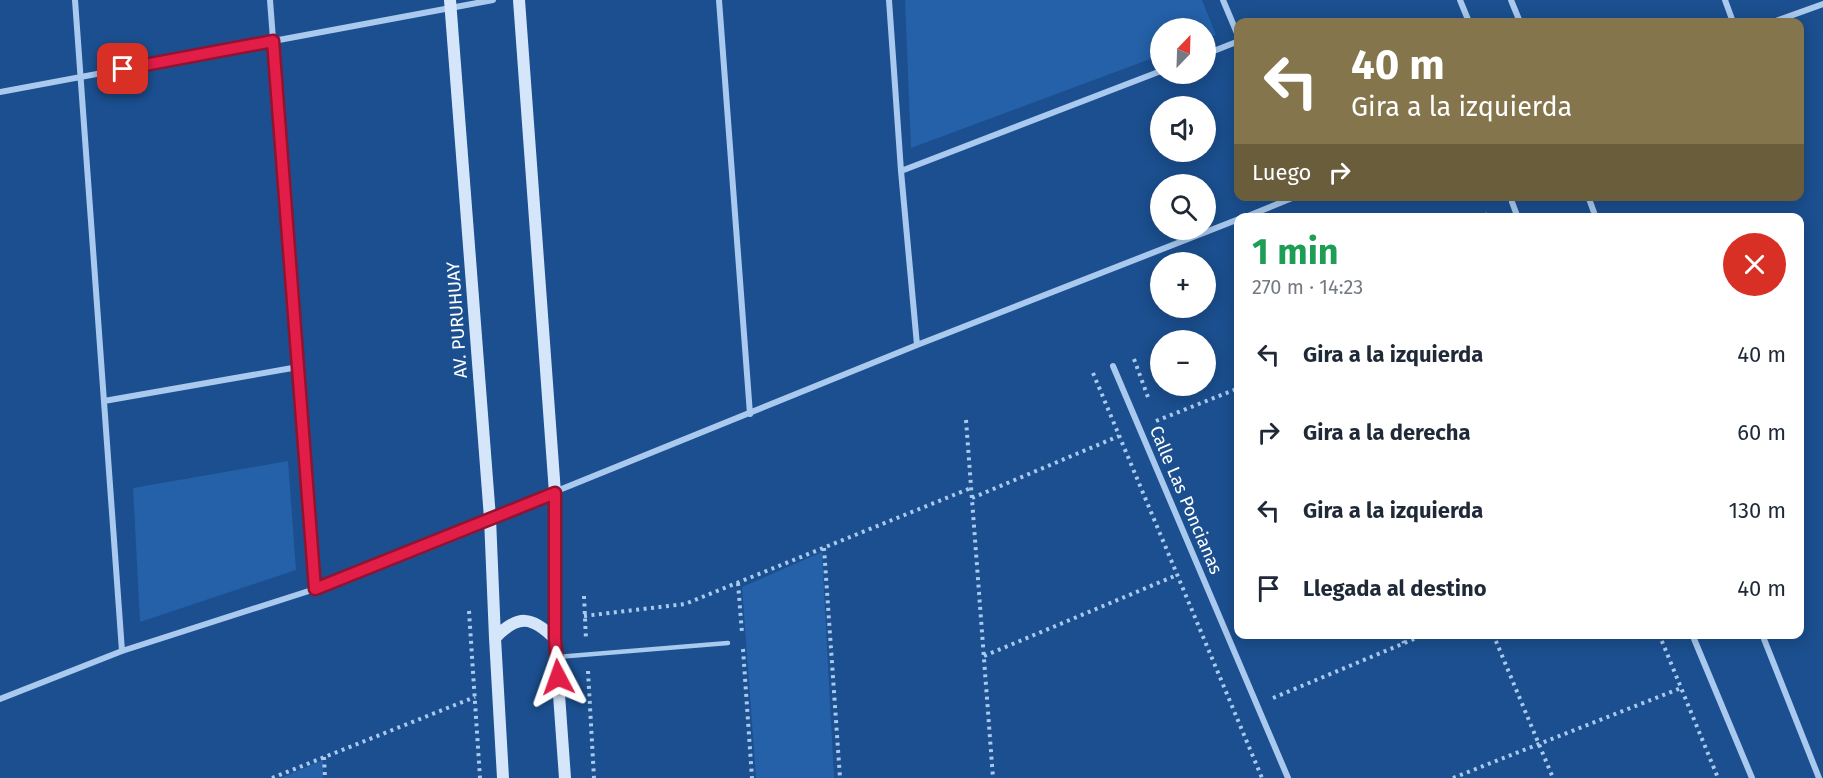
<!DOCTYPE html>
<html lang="es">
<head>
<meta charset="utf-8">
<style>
  body { margin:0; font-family:"Fira Sans",sans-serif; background:#f2f2f3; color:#1f2937; height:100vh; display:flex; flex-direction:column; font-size:22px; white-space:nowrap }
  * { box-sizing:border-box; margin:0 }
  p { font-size:20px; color:#747a83 }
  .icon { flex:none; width:33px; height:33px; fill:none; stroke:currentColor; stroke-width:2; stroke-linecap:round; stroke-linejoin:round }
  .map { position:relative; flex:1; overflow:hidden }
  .panel { position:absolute; left:1234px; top:213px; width:570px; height:426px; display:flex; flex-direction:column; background:#fff; border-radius:12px; box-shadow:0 3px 15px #0003 }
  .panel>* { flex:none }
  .hud { position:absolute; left:1234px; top:18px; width:570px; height:183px; border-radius:12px; box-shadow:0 3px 15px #0003; background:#84754c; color:#fff; overflow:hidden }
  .needle { width:39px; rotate:23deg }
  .tools { position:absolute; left:1150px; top:18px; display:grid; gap:12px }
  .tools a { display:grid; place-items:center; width:66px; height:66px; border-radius:50%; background:#fff; box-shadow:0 3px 15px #0003; font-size:30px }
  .pin { position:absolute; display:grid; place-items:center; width:51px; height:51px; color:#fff; margin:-26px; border-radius:12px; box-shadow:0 3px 9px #0006 }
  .me { position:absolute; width:66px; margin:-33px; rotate:356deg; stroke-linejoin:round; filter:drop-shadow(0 0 4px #0008) }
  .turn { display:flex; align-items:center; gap:21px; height:126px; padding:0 18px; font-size:27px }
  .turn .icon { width:78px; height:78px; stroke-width:2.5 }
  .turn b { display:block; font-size:42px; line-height:51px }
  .then { display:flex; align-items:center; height:57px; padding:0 18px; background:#0003; gap:12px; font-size:22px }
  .round { display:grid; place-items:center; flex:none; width:63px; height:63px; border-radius:32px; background:#f2f2f3 }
  .headline { display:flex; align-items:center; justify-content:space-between; height:102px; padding:0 18px }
  h1 { font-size:36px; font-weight:700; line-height:45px; color:#1e9e55 }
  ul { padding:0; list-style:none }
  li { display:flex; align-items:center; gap:18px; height:78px; padding:0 18px }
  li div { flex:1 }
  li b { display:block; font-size:22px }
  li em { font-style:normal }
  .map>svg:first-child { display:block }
  .green { fill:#2461a8 }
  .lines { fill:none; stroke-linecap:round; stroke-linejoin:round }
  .path { stroke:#a9c9ee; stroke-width:4; stroke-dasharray:3 4.5; stroke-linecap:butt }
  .lane { stroke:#a9c9ee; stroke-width:4.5 }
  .street { stroke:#a9c9ee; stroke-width:6 }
  .secondary { stroke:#d6e6fa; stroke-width:12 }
  .route-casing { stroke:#92132f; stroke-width:15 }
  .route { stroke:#e11d48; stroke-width:10 }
  .labels { text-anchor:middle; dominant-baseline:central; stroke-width:6; stroke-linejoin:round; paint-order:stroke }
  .street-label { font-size:18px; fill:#fff; stroke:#1b4f8f }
</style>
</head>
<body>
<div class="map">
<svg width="1823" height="778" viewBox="0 0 1823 778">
  <rect width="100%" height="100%" fill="#1b4f8f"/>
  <path class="green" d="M 905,0 L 1202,0 L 1216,35 L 1206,39 L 1206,28 L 1161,28 L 1161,55 L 911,148 Z
    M 288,461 L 296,570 L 140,622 L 133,488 Z
    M 822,552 L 834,778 L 756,778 L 742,587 Z
    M 323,760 L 323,778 L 281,778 Z"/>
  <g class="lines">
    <path class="path" d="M 1485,213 L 1486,218
      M 1134,359 L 1149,400
      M 1093,373 L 1262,778
      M 966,420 L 993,778
      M 1156,421 L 1239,388
      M 972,498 L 1119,436
      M 824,548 L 840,778
      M 738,583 L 742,633
      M 584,596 L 586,640
      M 469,611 L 480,778
      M 584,616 L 685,604 L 971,488
      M 1400,634 L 1404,643
      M 1493,634 L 1553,778
      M 1659,634 L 1718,778
      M 743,649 L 752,778
      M 984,656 L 1177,575
      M 588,671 L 594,778
      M 1273,698 L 1426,634
      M 324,757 L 325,778
      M 272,778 L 475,697
      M 1453,778 L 1681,688"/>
    <path class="lane" d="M 557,657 L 728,643"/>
    <path class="street" d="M 75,0 L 122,651
      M 270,0 L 315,589
      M 719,0 L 750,414
      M 889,0 L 901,171 L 917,345
      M 1223,0 L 1239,38
      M 1460,0 L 1469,22
      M 1511,0 L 1520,22
      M 1725,0 L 1733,22
      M 1773,22 L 1823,4
      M 1206,54 L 1239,41
      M 0,92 L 493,0
      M 901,171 L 1161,71
      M 1588,196 L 1596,218
      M 1512,202 L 1518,218
      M 1243,218 L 1297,196
      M 1113,366 L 1288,778
      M 104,401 L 298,367
      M 1692,634 L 1752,778
      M 1762,634 L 1819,778
      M 0,699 L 122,651 L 315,589 L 917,345 L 1239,219"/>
    <path class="secondary" d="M 450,0 L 490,518 L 495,638
      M 519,0 L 555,493 L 555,639
      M 503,778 L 495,638 C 518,614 532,616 555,639 L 565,778"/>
  </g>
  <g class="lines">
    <g class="route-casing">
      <path id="route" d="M 123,69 L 273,41 L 315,589 L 555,493 L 555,639 L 558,677"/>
    </g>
    <use href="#route" class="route"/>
  </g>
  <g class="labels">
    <g class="street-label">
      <text transform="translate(457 320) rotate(-94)">AV. PURUHUAY</text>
      <text transform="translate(1186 500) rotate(67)">Calle Las Poncianas</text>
    </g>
  </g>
</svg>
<div class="tools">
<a><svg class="needle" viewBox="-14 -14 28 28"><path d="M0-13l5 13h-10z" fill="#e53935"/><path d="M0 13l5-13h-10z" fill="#747a83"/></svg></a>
<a><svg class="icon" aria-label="sound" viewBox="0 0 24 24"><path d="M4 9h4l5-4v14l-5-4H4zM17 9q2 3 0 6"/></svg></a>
<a><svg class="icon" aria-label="search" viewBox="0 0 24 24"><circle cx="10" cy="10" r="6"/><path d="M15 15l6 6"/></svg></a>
<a>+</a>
<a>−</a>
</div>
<div class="pin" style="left:123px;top:69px;background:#d93025"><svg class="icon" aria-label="arrive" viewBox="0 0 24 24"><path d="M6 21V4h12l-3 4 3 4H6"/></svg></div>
<svg class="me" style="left:558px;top:677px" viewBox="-20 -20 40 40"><path d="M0-17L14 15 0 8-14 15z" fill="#e11d48" stroke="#fff" stroke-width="4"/></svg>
<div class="hud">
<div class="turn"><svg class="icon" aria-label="left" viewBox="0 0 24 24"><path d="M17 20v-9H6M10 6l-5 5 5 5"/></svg><div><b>40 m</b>Gira a la izquierda</div></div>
<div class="then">Luego<svg class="icon" aria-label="right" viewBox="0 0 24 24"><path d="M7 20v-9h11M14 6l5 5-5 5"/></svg></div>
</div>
<section class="panel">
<div class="headline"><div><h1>1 min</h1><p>270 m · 14:23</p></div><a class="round" style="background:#d93025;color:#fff"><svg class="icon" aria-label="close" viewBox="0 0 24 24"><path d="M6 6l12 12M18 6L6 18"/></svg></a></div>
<ul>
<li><svg class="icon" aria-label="left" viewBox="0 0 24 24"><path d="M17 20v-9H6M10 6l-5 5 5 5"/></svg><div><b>Gira a la izquierda</b></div><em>40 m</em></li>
<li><svg class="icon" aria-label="right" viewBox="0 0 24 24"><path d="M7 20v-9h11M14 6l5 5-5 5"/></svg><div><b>Gira a la derecha</b></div><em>60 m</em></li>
<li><svg class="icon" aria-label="left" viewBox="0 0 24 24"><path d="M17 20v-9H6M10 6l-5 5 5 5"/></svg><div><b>Gira a la izquierda</b></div><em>130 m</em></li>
<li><svg class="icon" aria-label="arrive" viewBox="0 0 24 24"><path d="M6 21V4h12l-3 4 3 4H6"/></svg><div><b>Llegada al destino</b></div><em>40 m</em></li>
</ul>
</section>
</div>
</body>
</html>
